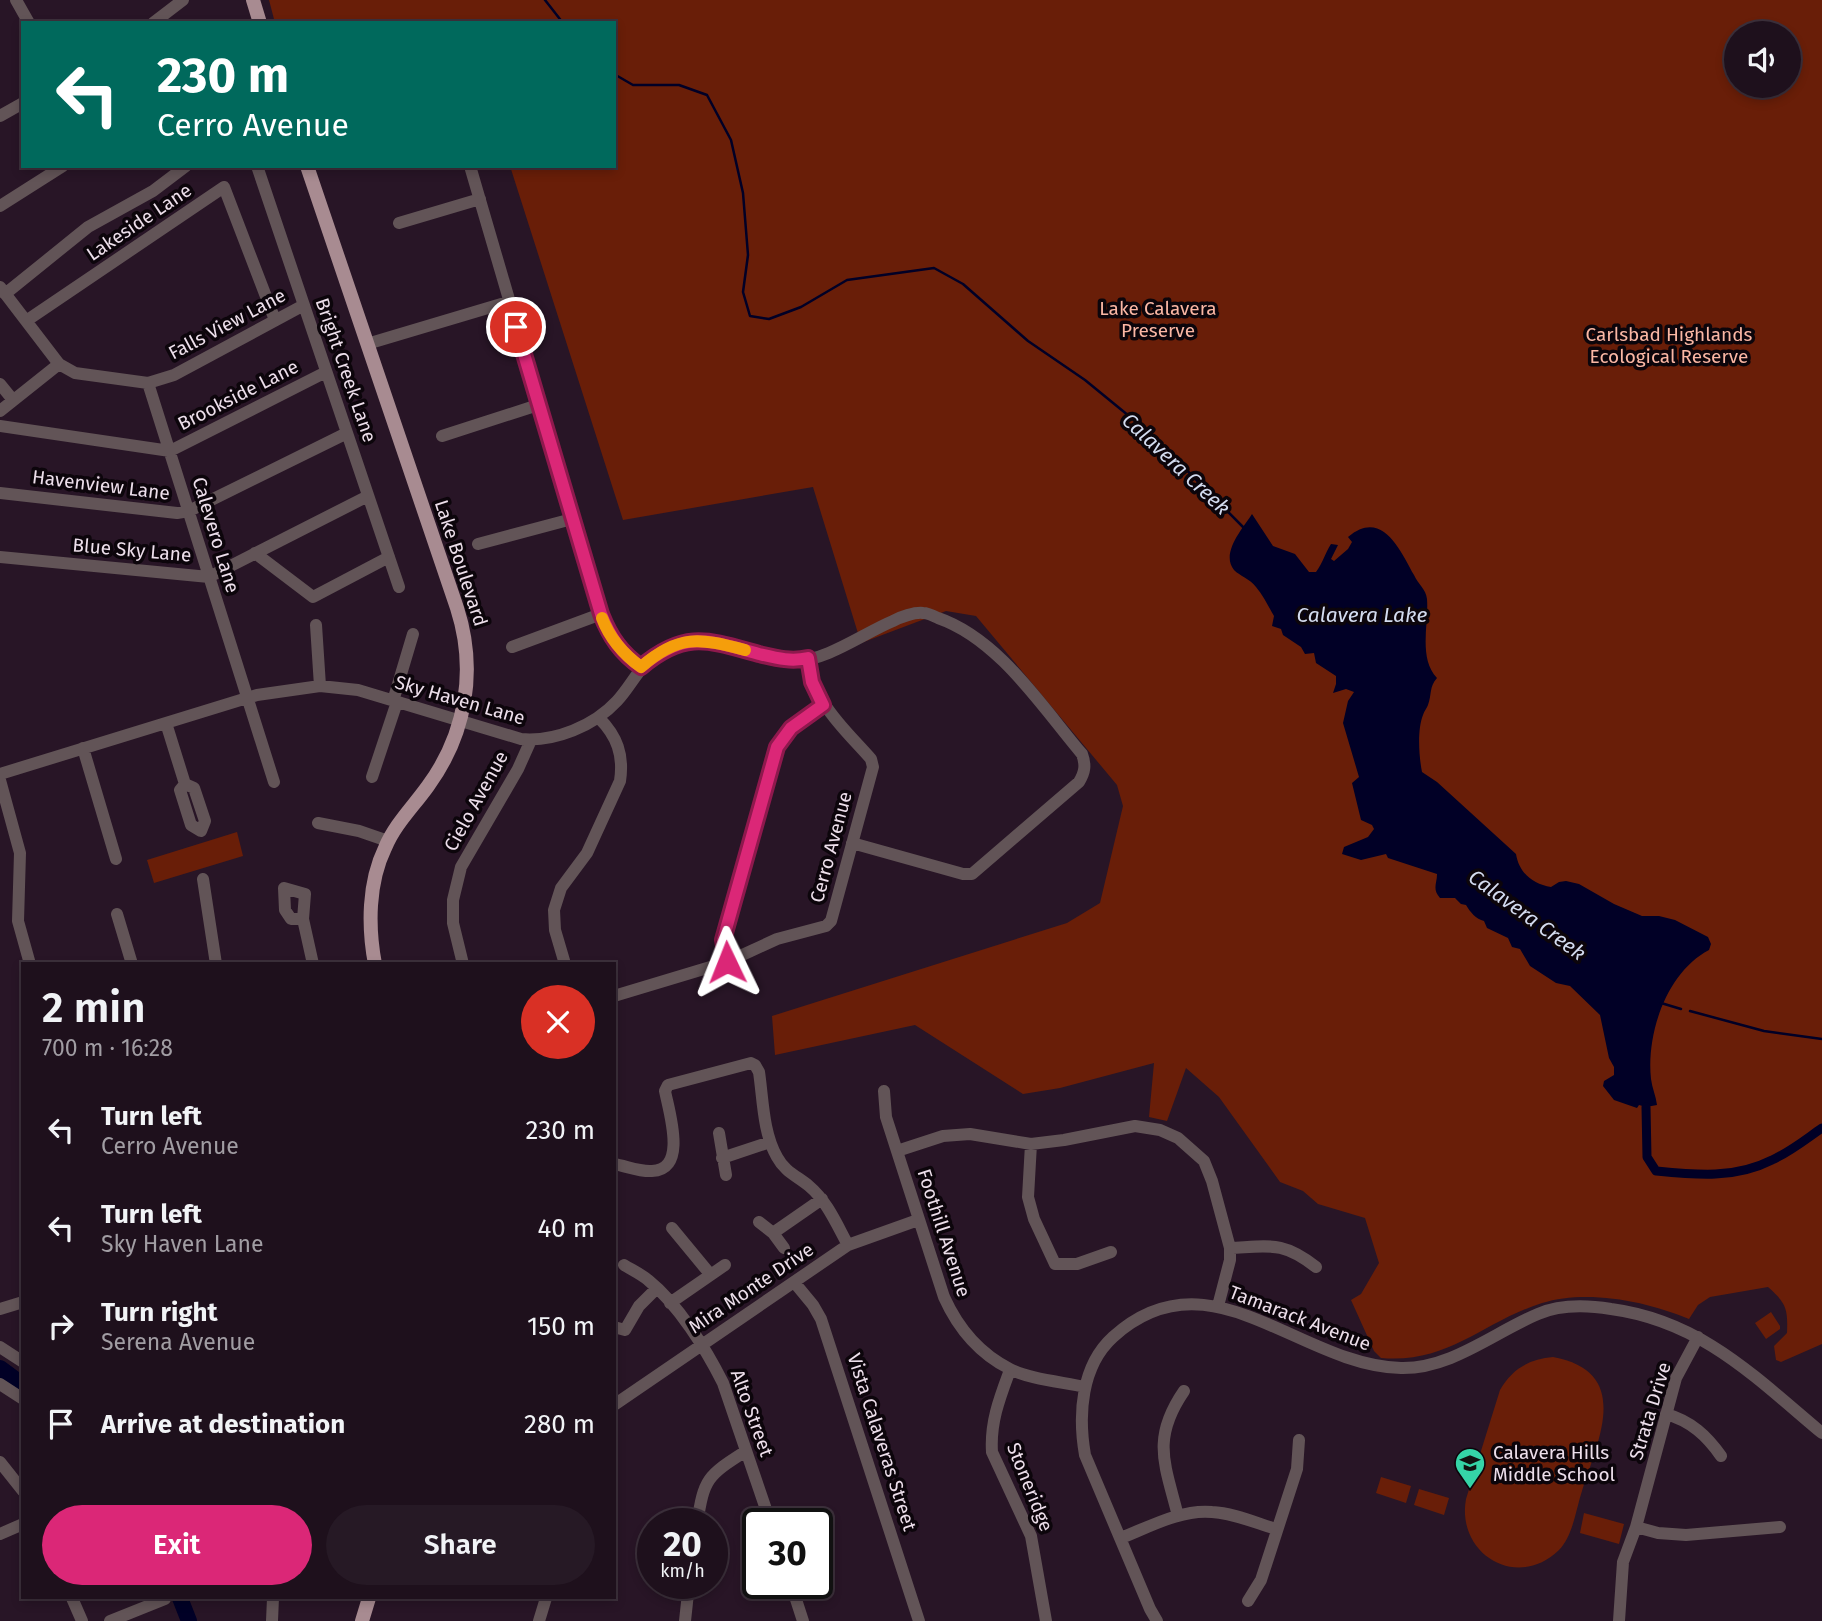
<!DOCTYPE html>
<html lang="en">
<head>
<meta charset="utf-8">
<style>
  body { margin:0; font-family:"Fira Sans",sans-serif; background:#261925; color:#f1f3f6; height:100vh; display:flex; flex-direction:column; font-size:26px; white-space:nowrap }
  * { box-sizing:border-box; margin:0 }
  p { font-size:23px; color:#a19da3 }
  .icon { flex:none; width:38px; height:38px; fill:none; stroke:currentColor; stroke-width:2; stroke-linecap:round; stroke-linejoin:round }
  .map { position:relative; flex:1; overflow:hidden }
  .sheet { position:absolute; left:21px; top:962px; width:595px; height:637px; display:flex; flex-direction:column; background:#1e101c; border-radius:0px; box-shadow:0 4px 10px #0003,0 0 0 2px #3c303b }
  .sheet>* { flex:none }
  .top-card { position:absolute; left:21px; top:21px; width:595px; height:147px; border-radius:0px; box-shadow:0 4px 10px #0003,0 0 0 2px #3c303b; background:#00695c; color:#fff; overflow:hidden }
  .tools { position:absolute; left:1724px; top:21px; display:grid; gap:14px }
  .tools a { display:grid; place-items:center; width:77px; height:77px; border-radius:50%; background:#1e101c; box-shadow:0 4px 10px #0003,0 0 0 2px #3c303b; font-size:35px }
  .speed { position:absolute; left:637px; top:1508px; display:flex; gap:14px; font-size:35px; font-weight:700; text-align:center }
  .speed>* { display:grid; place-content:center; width:91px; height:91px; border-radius:50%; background:#1e101c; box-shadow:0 4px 10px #0003,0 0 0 2px #3c303b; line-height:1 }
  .speed small { font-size:18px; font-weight:400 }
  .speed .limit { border:4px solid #111; border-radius:10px; background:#fff; color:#111 }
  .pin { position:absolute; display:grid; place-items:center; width:60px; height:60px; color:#fff; margin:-30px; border:4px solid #fff; border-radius:50%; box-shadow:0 2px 7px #0007 }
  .me { position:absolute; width:77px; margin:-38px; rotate:358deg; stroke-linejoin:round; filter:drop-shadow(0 0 5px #0008) }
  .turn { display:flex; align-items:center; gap:24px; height:147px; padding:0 21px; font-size:32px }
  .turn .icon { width:91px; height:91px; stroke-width:2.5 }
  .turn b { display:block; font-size:49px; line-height:60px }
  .round { display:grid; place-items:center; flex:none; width:74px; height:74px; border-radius:37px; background:#261925 }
  .summary { display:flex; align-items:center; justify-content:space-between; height:119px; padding:0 21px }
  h1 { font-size:42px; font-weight:600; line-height:52px }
  .button { display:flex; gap:14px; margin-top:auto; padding:14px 21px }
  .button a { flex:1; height:80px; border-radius:42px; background:#db2777; color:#fff; font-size:28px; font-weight:600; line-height:80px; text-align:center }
  .button a+a { background:#261925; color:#f1f3f6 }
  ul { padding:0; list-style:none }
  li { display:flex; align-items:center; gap:21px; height:98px; padding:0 21px }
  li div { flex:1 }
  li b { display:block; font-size:26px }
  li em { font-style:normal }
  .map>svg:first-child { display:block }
  .green { fill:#691e08; fill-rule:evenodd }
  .water { fill:#010026 }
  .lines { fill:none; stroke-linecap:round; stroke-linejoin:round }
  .stream { stroke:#010026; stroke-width:2.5 }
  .canal { stroke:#010026; stroke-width:9 }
  .river { stroke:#010026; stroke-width:16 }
  .minor { stroke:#625457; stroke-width:12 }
  .major { stroke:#a88b91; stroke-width:14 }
  .route-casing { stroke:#8e194d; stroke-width:18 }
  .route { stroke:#db2777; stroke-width:12 }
  .slow { stroke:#f59e0b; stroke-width:12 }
  .labels { text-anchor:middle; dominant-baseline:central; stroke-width:7; stroke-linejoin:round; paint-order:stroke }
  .street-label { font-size:19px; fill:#eddfeb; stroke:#0c050b }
  .park-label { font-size:19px; fill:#fbb7a4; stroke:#0c050b }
  .poi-label { font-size:19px; fill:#eddfeb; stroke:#0c050b; text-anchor:start }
  .water-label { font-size:21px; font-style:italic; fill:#d3dbef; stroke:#0c050b }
</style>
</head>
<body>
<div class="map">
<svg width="1822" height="1621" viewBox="0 0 1822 1621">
  <rect width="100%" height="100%" fill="#281526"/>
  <path class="green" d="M 269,0 L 1822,0 L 1822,1344 L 1781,1362 L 1776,1360 L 1774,1346 L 1787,1333 C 1788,1308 1786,1303 1768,1287 L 1710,1297 L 1698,1305 L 1689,1319 C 1647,1301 1586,1289 1542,1303 C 1482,1322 1449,1364 1381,1358 L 1374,1351 L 1351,1300 L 1361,1294 L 1379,1263 L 1365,1218 L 1318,1204 L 1303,1191 L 1280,1182 L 1219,1097 L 1186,1068 L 1167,1121 L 1149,1117 L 1154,1063 L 1060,1088 L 1023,1094 L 915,1025 L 775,1055 L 772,1016 L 1067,923 L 1100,903 L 1123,806 L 1117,785 L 976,616 L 946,611 L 861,643 L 813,487 L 623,520 L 510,166 L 614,166 L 614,23 L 275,23 ZM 1736,33 L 1788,33 L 1788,86 L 1736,86 Z
    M 237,832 L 243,856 L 154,883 L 147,860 Z
    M 1771,1312 L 1780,1326 L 1780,1329 L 1766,1339 L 1755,1323 Z
    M 1553,1357 C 1633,1372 1598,1440 1582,1491 C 1576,1509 1573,1536 1559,1550 C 1517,1591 1456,1554 1466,1499 L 1500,1390 C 1512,1369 1529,1359 1553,1357 Z
    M 1381,1477 L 1411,1486 L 1406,1503 L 1376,1493 Z
    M 1419,1489 L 1449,1498 L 1444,1515 L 1414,1505 Z
    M 1584,1513 L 1624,1524 L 1619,1544 L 1580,1533 Z"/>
  <path class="water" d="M 1252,514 L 1273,546 L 1295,554 L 1309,572 L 1316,572 C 1323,563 1325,553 1331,544 L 1338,545 L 1331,559 L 1334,561 L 1348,549 L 1352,542 L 1348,537 C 1382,508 1400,550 1414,575 C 1418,584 1426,589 1427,599 C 1429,624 1418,658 1437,678 C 1429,687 1432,694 1428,705 C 1427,708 1424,711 1423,715 C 1417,730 1419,757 1422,772 L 1437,782 L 1516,854 C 1519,873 1533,884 1551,887 L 1559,882 L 1566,881 L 1579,884 L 1614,904 L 1642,916 L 1659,916 L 1675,920 L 1708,937 L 1711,944 L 1709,950 C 1667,972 1646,1033 1651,1079 C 1652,1088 1656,1096 1657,1105 L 1646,1107 L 1639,1105 L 1637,1108 L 1614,1100 L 1603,1086 L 1604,1081 L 1614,1075 L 1614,1067 L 1609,1058 L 1600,1015 L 1570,986 L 1556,983 L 1530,966 L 1520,949 L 1512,947 L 1508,938 L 1487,928 L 1484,921 C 1476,919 1470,912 1466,905 L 1461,904 L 1455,898 L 1440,898 C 1432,889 1437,884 1437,874 L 1388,858 L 1386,854 L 1361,860 L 1342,854 L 1344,847 L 1368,837 L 1374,829 L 1372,825 L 1361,820 L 1352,783 L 1359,777 L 1343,723 L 1348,701 L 1354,692 L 1346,689 L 1333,693 L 1336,684 L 1336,676 L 1316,663 L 1314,653 L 1305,654 L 1301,647 L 1283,635 L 1281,629 L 1272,626 L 1274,616 C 1268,606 1263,595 1256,587 C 1250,579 1240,576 1234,570 C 1220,553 1244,527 1252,514 Z"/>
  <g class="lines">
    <path class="stream" d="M 545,0 L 563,23
      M 614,74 L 633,85 L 679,85 L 707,95 L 731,140 L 743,193 L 748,255 L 743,292 L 750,316 L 769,319 L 801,307 L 847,280 L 934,268 L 963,284 L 1028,341 L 1085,380 L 1151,434 L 1244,528
      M 1661,1003 L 1681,1009
      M 1690,1011 L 1764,1031 L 1822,1039"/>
    <path class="canal" d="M 1646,1107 L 1647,1157 L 1656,1171 C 1696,1175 1735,1179 1772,1160 C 1790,1152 1806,1139 1822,1128"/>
    <path class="river" d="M 0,1368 L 23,1385
      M 180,1598 L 189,1621"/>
    <path class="minor" d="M 16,0 L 29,23
      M 153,23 L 183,0
      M 0,116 L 23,103
      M 257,166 L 399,587
      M 470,166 L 601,614 C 609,637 621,653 641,667
      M 0,206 L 63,166
      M 399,223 L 480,199
      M 0,287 L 59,364 L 75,373 L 148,383 L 174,375 L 304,305
      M 5,294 L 88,227 L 153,191 L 186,166
      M 26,321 L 224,187 L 275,320
      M 367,344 L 508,302
      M 148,383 L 274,782
      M 0,384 L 13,400
      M 0,411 L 59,364
      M 0,426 L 170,451 L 326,372
      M 442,436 L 538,405
      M 0,493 L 177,513 L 189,511 L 347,433
      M 478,544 L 572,519
      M 255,553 L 313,597 L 389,557
      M 0,557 L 209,577 L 368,496
      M 316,625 L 320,686
      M 512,647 L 601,614
      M 393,701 L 413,634
      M 166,723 L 185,784 L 194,788 L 205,821 L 201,831 L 191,825 L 180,790 L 185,784
      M 83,748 L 116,859
      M 0,774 L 257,695 L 320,686 L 358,690 L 521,739 C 555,742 594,726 617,701 C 633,684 640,663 662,650 C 707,625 749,661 795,661 C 826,661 864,633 893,621 C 900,617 915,612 923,613 C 928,613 934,616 938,618 C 999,639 1042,707 1082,754 C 1086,765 1085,772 1079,782 L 972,874 L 963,874 L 852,843
      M 372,777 L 397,702
      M 0,780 L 20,853 L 18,921 L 30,964
      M 318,823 L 359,831 L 388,841
      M 203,879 L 216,964
      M 117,914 L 132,964
      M 303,919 L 291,919 L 285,910 L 284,888 L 305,894 L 303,919 L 313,964
      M 727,962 L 723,940 L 777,747 L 791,728 L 823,705
      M 463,964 L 453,923 L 453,900 L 461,867 L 518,769 L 531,740
      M 565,964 L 555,930 L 554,910 L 561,888 L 587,853 L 620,781 C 624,755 617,736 599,718
      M 614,996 L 727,962 L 777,939 L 826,926 L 831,921 L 873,767 L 871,759 C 840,724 816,706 808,658
      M 884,1091 L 886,1117 L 944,1297 C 958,1328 978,1353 1010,1369 C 1029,1379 1063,1382 1085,1387
      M 719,1133 L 726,1175
      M 1031,1144 L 1028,1197 L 1034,1219 L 1055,1264 L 1077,1264 L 1111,1252
      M 897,1151 L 943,1136 L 970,1134 L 1031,1144 L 1064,1140 L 1135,1126 L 1160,1130 L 1178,1138 L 1204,1161 L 1212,1181 L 1230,1248 L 1230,1260 L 1218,1306
      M 722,1158 L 770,1142
      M 614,1164 C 626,1166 640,1172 652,1171 C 688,1170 669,1112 665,1091 L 668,1085 L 751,1063 L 755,1065 L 759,1072 C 763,1099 763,1133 777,1157 C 785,1172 797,1176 809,1186 C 827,1201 837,1225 848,1245
      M 759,1222 L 773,1233 L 784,1248
      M 672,1228 L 710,1274
      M 773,1233 L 822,1199
      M 1230,1248 C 1270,1246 1283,1241 1316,1267
      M 624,1265 C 632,1270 641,1274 648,1280 C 678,1304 706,1349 723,1383 L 771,1524
      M 794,1282 L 813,1305 L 821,1319 L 919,1621
      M 670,1303 L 725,1265
      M 0,1309 L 23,1302
      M 614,1327 L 625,1330 L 639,1306 L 656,1289
      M 0,1347 L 23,1362
      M 1010,1370 C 1000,1397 990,1422 992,1452 L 1031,1536 L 1046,1621
      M 0,1384 L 23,1399
      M 614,1405 L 848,1245 L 918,1220
      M 1666,1414 C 1691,1421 1707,1436 1721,1456
      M 0,1462 L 23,1491
      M 1178,1516 C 1165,1464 1151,1439 1184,1391
      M 697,1524 C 704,1478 707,1476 746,1451
      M 1636,1527 L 1658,1533 L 1686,1535 L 1780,1527
      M 0,1534 L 23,1524
      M 1121,1538 C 1149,1527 1181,1509 1212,1512 C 1233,1513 1256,1523 1276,1529
      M 791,1584 L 803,1621
      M 72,1598 L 82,1621
      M 1248,1601 L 1261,1580 L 1297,1469 L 1299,1440
      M 110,1621 L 165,1599
      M 272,1621 L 273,1598
      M 539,1621 L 546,1598
      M 685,1621 L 689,1584
      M 1157,1621 L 1150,1609 L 1085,1455 C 1078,1415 1081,1366 1113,1337 C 1210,1249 1299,1366 1401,1368 C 1451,1369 1493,1333 1538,1314 C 1561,1304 1586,1305 1611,1309 C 1701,1321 1755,1377 1822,1433
      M 1619,1621 L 1623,1562 L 1636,1527 L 1676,1378 L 1698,1337"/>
    <path class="major" d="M 253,0 L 260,23
      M 307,166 L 457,608 C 477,670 466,734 428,786 C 413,807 395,824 385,848 C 368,883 368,927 375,964
      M 362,1621 L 369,1598"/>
  </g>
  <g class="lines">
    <g class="route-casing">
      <path id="route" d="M 516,327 L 601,614 C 610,637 621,653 641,667 C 685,630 708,640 759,654 C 776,658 791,662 808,658 L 812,682 L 823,705 L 791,728 L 777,747 L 723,940 L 727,962"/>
    </g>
    <use href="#route" class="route"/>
    <path class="slow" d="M 602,618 C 610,639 623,654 641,667 C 679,634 699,638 745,650"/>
  </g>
  <defs>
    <g id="school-pin" transform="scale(1.575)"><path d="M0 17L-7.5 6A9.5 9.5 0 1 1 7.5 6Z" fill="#35d4a7" stroke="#0c050b"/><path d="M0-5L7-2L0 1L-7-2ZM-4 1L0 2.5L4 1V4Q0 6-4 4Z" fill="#111"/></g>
  </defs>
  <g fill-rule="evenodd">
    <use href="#school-pin" x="1470" y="1463"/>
  </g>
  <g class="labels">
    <g class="street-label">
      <text transform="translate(139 222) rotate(-34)">Lakeside Lane</text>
      <text transform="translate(227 324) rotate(-28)">Falls View Lane</text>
      <text transform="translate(346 370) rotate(71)">Bright Creek Lane</text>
      <text transform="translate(238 395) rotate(-27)">Brookside Lane</text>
      <text transform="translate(101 485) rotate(7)">Havenview Lane</text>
      <text transform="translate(216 535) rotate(73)">Calevero Lane</text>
      <text transform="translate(132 550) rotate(5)">Blue Sky Lane</text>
      <text transform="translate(461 563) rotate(72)">Lake Boulevard</text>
      <text transform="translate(460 700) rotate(16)">Sky Haven Lane</text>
      <text transform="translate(476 801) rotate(-61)">Cielo Avenue</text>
      <text transform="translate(831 847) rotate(-75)">Cerro Avenue</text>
      <text transform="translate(944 1233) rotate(72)">Foothill Avenue</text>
      <text transform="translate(751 1288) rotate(-34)">Mira Monte Drive</text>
      <text transform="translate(1300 1318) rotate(21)">Tamarack Avenue</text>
      <text transform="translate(1650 1411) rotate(-73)">Strata Drive</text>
      <text transform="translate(752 1413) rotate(70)">Alto Street</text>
      <text transform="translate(882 1442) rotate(72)">Vista Calaveras Street</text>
      <text transform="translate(1030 1487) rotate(68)">Stoneridge</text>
    </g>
    <g class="park-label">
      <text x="1158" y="308">Lake Calavera<tspan x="1158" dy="22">Preserve</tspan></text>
      <text x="1669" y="334">Carlsbad Highlands<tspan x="1669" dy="22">Ecological Reserve</tspan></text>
    </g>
    <g class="poi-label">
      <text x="1493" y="1452">Calavera Hills<tspan x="1493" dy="22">Middle School</tspan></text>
    </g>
    <g class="water-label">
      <text transform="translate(1176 464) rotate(43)">Calavera Creek</text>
      <text x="1362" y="615">Calavera Lake</text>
      <text transform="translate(1527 915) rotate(36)">Calavera Creek</text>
    </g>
  </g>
</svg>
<div class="tools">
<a><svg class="icon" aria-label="sound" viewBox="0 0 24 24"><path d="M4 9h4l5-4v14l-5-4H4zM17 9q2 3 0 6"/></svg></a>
</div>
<div class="speed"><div>20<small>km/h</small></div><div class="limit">30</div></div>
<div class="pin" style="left:516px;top:327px;background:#d93025"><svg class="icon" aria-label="arrive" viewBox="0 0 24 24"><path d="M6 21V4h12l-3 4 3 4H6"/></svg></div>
<svg class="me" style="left:727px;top:962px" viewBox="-20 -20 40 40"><path d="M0-17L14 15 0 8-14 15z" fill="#db2777" stroke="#fff" stroke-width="4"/></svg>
<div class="top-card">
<div class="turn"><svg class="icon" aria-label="left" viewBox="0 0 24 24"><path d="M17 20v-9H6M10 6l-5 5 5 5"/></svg><div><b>230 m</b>Cerro Avenue</div></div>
</div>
<section class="sheet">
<div class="summary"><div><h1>2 min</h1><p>700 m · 16:28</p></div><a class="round" style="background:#d93025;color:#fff"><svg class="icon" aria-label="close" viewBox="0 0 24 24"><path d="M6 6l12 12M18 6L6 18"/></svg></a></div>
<ul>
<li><svg class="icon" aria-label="left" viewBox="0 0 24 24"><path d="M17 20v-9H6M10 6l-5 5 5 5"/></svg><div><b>Turn left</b><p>Cerro Avenue</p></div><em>230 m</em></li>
<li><svg class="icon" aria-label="left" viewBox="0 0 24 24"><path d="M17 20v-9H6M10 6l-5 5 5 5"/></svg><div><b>Turn left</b><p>Sky Haven Lane</p></div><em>40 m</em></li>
<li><svg class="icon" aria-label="right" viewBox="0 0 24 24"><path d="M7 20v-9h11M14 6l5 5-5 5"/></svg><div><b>Turn right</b><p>Serena Avenue</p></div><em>150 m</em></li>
<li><svg class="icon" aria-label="arrive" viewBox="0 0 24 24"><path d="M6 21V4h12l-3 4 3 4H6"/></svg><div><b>Arrive at destination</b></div><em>280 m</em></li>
</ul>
<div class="button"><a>Exit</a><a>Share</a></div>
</section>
</div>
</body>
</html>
